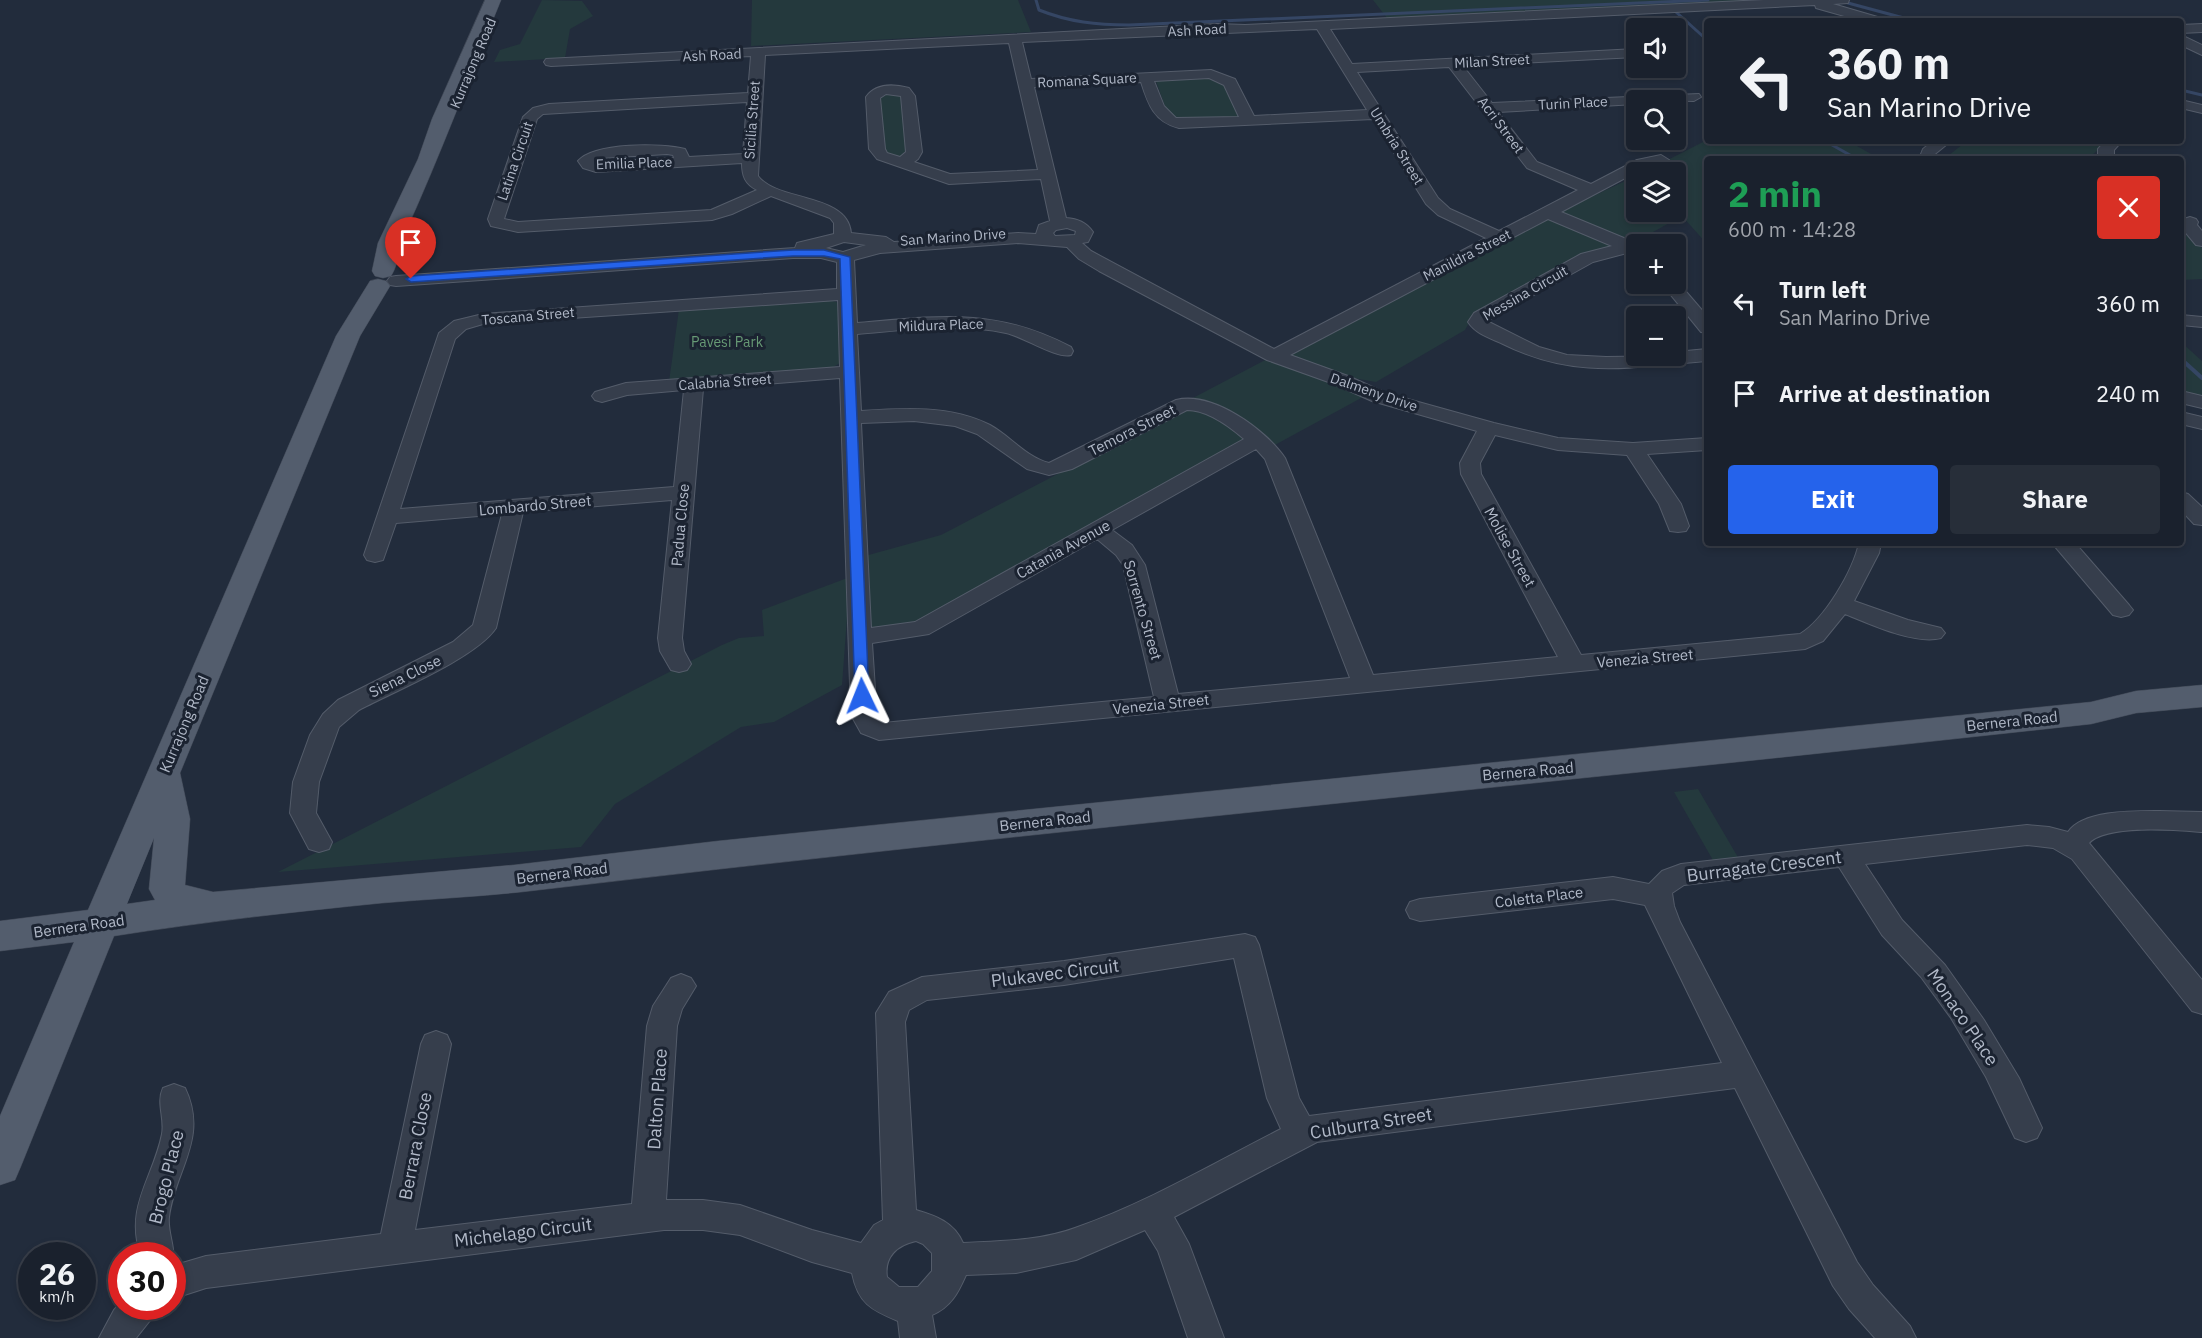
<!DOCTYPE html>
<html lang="en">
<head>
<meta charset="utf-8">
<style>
  body { margin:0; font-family:"IBM Plex Sans",sans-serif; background:#272e39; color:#f1f3f6; height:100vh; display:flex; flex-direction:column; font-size:22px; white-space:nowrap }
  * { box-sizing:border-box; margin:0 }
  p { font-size:20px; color:#9fa3aa }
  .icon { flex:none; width:33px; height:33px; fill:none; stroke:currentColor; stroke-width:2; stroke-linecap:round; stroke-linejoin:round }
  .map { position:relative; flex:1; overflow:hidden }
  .side { position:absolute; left:1704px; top:156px; width:480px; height:390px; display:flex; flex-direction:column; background:#1a212d; border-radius:6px; box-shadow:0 3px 9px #0003,0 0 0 2px #383e49 }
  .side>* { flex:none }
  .banner { position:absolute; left:1704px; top:18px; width:480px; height:126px; border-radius:6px; box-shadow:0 3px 9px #0003,0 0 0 2px #383e49; background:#1a212d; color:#f1f3f6; overflow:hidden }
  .buttons { position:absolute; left:1626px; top:18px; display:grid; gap:12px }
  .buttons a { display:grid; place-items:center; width:60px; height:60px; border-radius:6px; background:#1a212d; box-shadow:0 3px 9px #0003,0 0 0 2px #383e49; font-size:30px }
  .speed { position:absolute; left:18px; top:1242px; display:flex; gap:12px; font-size:30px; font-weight:700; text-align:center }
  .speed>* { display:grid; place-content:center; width:78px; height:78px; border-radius:50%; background:#1a212d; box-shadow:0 3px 9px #0003,0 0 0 2px #383e49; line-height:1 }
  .speed small { font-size:15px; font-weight:400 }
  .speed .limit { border:9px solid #d22; background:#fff; color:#111 }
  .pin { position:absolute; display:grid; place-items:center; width:51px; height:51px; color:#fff; margin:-62px -26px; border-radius:50% 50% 50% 0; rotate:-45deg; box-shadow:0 0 6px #0007 }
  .pin .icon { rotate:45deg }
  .me { position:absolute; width:66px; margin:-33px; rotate:358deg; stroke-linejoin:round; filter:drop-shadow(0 0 4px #0008) }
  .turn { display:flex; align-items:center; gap:21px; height:126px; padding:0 24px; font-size:27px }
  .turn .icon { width:78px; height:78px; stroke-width:2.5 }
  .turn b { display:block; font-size:42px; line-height:51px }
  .round { display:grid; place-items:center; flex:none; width:63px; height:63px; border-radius:6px; background:#272e39 }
  .headline { display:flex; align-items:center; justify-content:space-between; height:102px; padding:0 24px }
  h1 { font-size:36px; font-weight:700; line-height:45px; color:#1e9e55 }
  .button { display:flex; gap:12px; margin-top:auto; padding:12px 24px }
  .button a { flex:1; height:69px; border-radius:6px; background:#2563eb; color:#fff; font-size:24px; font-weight:700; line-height:69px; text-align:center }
  .button a+a { background:#272e39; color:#f1f3f6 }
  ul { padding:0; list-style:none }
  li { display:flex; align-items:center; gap:18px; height:90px; padding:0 24px }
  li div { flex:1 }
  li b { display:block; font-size:22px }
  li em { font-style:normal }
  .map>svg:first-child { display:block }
  .green { fill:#24393d }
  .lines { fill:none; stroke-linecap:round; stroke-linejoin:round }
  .stream-far1 { stroke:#354664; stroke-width:3 }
  .stream { stroke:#354664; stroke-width:4 }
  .minor-casing { stroke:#545c6a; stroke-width:2 }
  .major-casing { stroke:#3f4755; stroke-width:1 }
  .minor { fill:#363e4c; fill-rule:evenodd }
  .major { fill:#535d6d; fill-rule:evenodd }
  .route { fill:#2563eb; stroke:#184099; stroke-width:1.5 }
  .labels { text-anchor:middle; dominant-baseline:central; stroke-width:6; stroke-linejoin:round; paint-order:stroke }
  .far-street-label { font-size:14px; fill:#b1b9c8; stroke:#1b2331 }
  .far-park-label { font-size:14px; fill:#679a75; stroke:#1b2331 }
  .street-label { font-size:15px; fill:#b1b9c8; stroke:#1b2331 }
  .near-street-label { font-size:18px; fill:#b1b9c8; stroke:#1b2331 }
</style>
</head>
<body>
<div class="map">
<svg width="2202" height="1338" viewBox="0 0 2202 1338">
  <rect width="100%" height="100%" fill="#222c3c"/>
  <path class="green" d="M 542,0 L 582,1 L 593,16 L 570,29 L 565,58 L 494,62 L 500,50 L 520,44 Z
    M 752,0 L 1018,0 L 1031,32 L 751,46 Z
    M 1373,0 L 1792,0 L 1387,18 Z
    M 1212,76 L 1227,84 L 1242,116 L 1238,119 L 1183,122 L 1168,115 L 1156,81 Z
    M 886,93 L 903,96 L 908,154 C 901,159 892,157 885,152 L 880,97 Z
    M 1707,140 L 1848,141 L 1880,159 L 1707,159 L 1707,244 L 1682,216 L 1633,243 L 1564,216 L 1563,210 L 1636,176 L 1636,212 L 1676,212 L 1676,172 L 1644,172 Z
    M 1967,141 L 2108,141 L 2090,157 L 2091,159 L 1944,159 Z
    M 1552,217 L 1618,246 L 1470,321 L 1465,330 L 1376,382 L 1347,377 L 1284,355 Z
    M 2181,231 L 2202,248 L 2202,279 L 2181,280 Z
    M 827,299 L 839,303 L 842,362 L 828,370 L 669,382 L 679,309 Z
    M 2181,342 L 2202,361 L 2202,398 L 2181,400 Z
    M 1269,358 L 1340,384 L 1363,397 L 1273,446 L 1203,402 L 1191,399 Z
    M 1188,406 L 1201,409 L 1252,439 L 914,623 L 869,628 L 865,556 L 941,535 Z
    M 850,577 L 842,685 L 774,722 L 741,727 L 615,804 L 581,847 L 278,872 L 722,645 L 739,638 L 764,636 L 762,610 Z
    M 1698,789 L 1739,859 L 1714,862 L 1674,792 Z"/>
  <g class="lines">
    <path class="stream-far1" d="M 1036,0 L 1039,10 C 1069,22 1097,25 1129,25 L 1708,0
      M 1848,3 L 1915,21
      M 1676,12 L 1707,40
      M 2181,90 L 2202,95
      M 1825,141 L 1857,159"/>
    <path class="stream" d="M 2181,359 L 2202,378"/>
    <g class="minor-casing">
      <path id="minor" d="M 1764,0 L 1849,0 L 1848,3 L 1833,4 L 1881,18 L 1883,21 L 1862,21 L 1816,8 L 1815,5 L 1330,29 L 1352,64 L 1636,49 L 1636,57 L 1463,66 L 1492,103 L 1699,94 L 1701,97 L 1694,101 L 1636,100 L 1636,104 L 1498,112 L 1537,162 L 1591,184 L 1637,160 L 1661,155 L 1669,160 L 1666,163 L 1646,167 L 1561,212 L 1636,243 L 1636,255 L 1627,253 L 1593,262 L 1487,321 L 1539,347 L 1567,355 L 1606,357 L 1676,356 L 1676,352 L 1707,349 L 1707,361 C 1630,367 1576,380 1503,344 C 1490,338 1476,334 1468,322 L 1474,313 L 1581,254 L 1612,246 L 1548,219 L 1290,355 L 1348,376 L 1386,393 L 1494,423 L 1558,438 L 1633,443 L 1707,438 L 1707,450 L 1647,454 L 1681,504 L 1689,526 L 1686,531 L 1678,532 L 1670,531 L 1659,504 L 1627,455 L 1558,450 L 1495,435 L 1480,463 L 1481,474 L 1581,655 L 1800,634 C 1824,620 1853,571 1859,543 L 1881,543 L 1879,553 L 1854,601 L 1908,620 L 1941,628 L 1945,633 L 1941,638 C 1915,645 1870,624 1845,614 L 1823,641 L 1805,649 L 879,740 L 861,733 L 851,715 L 840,378 L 703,389 L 682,638 L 684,651 L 691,664 L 687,670 L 679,672 L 671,670 L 660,651 L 658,638 L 672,500 L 523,512 L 496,628 C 476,658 393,692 359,710 L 339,727 L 319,782 L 316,813 L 332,842 L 329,849 L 319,852 L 309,849 L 290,813 L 293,782 L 310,735 L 323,714 L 338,700 L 453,642 L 473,625 L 502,514 L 396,523 L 383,560 L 375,562 L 367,560 L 364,555 L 439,333 L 454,321 L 483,314 L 837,289 L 837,262 L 821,258 L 793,258 L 396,286 L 390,285 L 387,281 L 390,277 L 396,276 L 795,248 L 797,243 L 834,234 L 834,223 L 830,218 L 771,196 L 732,214 L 712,220 L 518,232 L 491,226 L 488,219 L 523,117 L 533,108 L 549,104 L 748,93 L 751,56 L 551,66 L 546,65 L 544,62 L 546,59 L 1217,24 L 1245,25 ZM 1317,29 L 1367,110 L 1254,116 L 1235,79 L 1211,70 L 1031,79 L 1022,42 ZM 1009,43 L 1038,170 L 950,174 L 914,162 L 918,159 L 922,152 L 915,96 L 909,88 C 894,84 876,83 866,97 L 869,149 L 877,159 L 949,184 L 1041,179 L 1050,221 L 1039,225 L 1036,234 L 1018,233 L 894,242 L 886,237 L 851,233 C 848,193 777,202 758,176 L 765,55 ZM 1449,67 L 1527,168 L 1578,190 L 1499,231 L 1450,209 L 1438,198 L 1357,72 ZM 1209,78 L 1224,85 L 1239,117 L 1176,118 L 1164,106 L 1154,81 ZM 1141,82 C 1148,104 1154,122 1179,128 L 1373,119 L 1426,204 L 1438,215 L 1486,238 L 1274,349 L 1091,251 L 1082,243 L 1088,242 L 1093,232 C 1086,222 1078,219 1066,218 L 1034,87 ZM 886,94 L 901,96 L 906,152 L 900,157 L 887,153 L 885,149 L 880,98 ZM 747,102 L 743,154 L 689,157 L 685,149 C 663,143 594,142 578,161 L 583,168 L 596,172 L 742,163 C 742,176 745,184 757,190 L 711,210 L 518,222 L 504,219 L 537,119 L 543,114 ZM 667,154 L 673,155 L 674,158 L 595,162 L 601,158 ZM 1067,228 L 1076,231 L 1075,235 L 1055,236 L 1053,233 L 1056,230 ZM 844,242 L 866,245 L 843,252 L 826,248 ZM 1018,243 L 1067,247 L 1079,259 L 1099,271 L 1267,360 L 1334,384 L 1372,401 L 1477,431 L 1460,463 L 1461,474 L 1558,657 L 1373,675 L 1285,458 C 1266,430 1213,391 1176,400 L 1049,463 C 1026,457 1010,436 990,425 C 951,405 903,408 861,411 L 857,334 C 906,330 957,322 1006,333 C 1024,337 1056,359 1071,355 L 1073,351 L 1071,347 C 996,307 937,316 857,323 L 854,260 L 880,253 ZM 838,300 L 840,367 L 626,383 L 595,392 L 592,396 L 595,400 L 602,402 L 627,395 L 684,390 L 674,487 L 400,509 L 455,339 L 466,329 L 483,324 ZM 1187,410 C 1207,410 1229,426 1244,439 L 915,622 L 871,628 L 861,423 L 914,421 L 955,426 L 977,434 L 1027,469 L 1049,475 L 1072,469 ZM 1256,449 L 1265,459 L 1350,678 L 1178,694 L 1145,565 L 1132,545 L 1112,530 ZM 1097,539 L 1116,555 L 1123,565 L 1154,697 L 883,723 L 877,720 L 872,643 L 929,634 Z
        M 2202,24 L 2202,32 L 2181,33 L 2181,25 Z
        M 2181,35 L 2202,45 L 2202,55 L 2181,45 Z
        M 2181,100 L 2202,105 L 2202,113 L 2181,108 Z
        M 1933,141 L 1951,141 L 1935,154 L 1935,159 L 1919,159 L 1923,149 Z
        M 2105,141 L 2122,141 L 2114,150 L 2114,159 L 2098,159 L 2098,149 Z
        M 2190,217 L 2196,219 L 2198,222 L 2197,225 L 2202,231 L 2202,246 L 2196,245 L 2181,227 L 2184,219 Z
        M 1676,280 L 1707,316 L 1707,333 L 1701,332 L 1662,284 L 1676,284 Z
        M 2181,315 L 2202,317 L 2202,327 L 2181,325 Z
        M 2181,391 L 2202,396 L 2202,408 L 2181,403 Z
        M 2181,412 L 2202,417 L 2202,429 L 2181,424 Z
        M 2181,492 L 2188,494 L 2202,507 L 2202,525 L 2194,524 L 2181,510 Z
        M 2052,543 L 2075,543 L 2129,605 L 2133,610 L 2129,615 L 2121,617 L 2113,615 Z
        M 2159,811 L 2202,812 L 2202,832 C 2177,830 2107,824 2089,843 L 2202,980 L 2202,1014 L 2192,1011 L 2072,859 L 2053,848 L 2027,845 L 1865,864 L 1902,920 L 1945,965 L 1984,1020 L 2019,1078 L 2042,1128 L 2037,1138 L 2026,1142 L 2015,1138 L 1986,1077 L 1951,1018 L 1921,977 L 1882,935 L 1839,867 L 1684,885 L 1672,893 L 1674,906 L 1680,922 L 1857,1262 L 1873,1285 L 1910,1326 L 1916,1338 L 1875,1338 L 1849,1309 L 1833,1286 L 1735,1088 L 1317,1142 L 1174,1217 L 1189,1244 L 1224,1338 L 1188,1338 L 1158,1251 L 1145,1230 L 1076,1260 L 1016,1273 L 966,1275 C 958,1293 951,1307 932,1315 L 936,1338 L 900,1338 L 898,1321 C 871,1310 858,1303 852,1273 L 812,1262 L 740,1235 L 703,1230 L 664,1230 L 206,1288 L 172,1299 L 172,1266 L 206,1256 L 381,1234 L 421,1044 L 425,1035 L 436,1031 L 447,1035 L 451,1044 L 415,1230 L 632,1204 L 647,1026 L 653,1006 L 671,978 L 681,974 L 691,978 L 696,986 L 682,1009 L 677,1026 L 666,1200 L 703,1200 L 740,1205 L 812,1230 L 861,1243 L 874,1225 L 883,1220 L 876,1013 L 889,992 L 922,977 L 1064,961 L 1245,934 L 1255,937 L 1259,945 L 1299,1098 L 1309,1116 L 1722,1063 L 1645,905 L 1613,899 L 1420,921 L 1410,918 L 1406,910 L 1410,902 L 1420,899 L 1613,877 L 1649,884 L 1662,871 L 1681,864 L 2027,825 L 2049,827 L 2068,832 C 2083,810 2134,811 2159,811 ZM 1234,958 L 1267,1098 L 1281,1129 C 1214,1163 1147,1203 1075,1228 C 1040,1241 1000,1241 963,1243 C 954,1222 936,1216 916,1210 L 905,1022 L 909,1010 L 927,1000 L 1064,985 ZM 916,1241 L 923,1244 L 932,1253 L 932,1271 L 918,1287 L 899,1287 L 887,1277 C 884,1257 897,1245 916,1241 Z
        M 174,1084 L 185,1088 C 209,1138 175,1170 169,1217 C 167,1231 177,1252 172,1262 L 172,1256 L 141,1256 C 124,1207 153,1179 162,1134 C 165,1118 156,1103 163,1088 Z
        M 122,1301 L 122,1306 L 157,1306 L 152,1318 L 136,1338 L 99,1338 L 114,1310 Z"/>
    </g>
    <g class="major-casing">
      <path id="major" d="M 485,0 L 501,0 C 469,78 440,156 405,233 C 399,246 399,264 391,276 L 383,278 L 375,276 L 372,271 L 378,243 L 418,159 L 432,119 Z
        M 378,279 L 386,281 L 390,286 L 360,336 L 180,773 L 190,819 L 185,885 L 213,892 L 514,865 L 718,841 L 2091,702 L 2136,691 L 2202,685 L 2202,707 L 2136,713 L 2091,724 C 1568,782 1044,830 521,892 C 475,897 428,899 382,903 C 292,912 203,922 114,936 L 21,1166 L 15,1180 L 0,1185 L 0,1116 L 74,942 L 0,951 L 0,921 L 88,910 L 336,336 L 370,281 ZM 154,838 L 149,889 L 155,900 L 127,904 Z"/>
    </g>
    <use href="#minor" class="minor"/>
    <use href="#major" class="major"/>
  </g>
  <path class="route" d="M 793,250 L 824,250 L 850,257 L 869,696 L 862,700 L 855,696 L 840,259 L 824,256 L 793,256 L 411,282 L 406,279 L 411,276 Z"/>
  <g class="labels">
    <g class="far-street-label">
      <text transform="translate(1197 30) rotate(-3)">Ash Road</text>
      <text transform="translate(712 55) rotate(-3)">Ash Road</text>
      <text transform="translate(1492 61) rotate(-3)">Milan Street</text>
      <text transform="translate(473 63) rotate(-67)">Kurrajong Road</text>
      <text transform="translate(1087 80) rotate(-3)">Romana Square</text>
      <text transform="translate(1573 103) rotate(-3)">Turin Place</text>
      <text transform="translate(752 120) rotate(-86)">Sicilia Street</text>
      <text transform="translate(1501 125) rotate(53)">Acri Street</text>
      <text transform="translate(1397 146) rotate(58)">Umbria Street</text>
      <text transform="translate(515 161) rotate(-71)">Latina Circuit</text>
      <text transform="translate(634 163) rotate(-2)">Emilia Place</text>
      <text transform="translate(953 237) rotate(-4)">San Marino Drive</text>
      <text transform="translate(1467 255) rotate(-27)">Manildra Street</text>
      <text transform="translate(1525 293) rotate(-30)">Messina Circuit</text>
      <text transform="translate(528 316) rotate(-5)">Toscana Street</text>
      <text transform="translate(941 325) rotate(-2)">Mildura Place</text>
      <text transform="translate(725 382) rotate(-4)">Calabria Street</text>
      <text transform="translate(1374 392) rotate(19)">Dalmeny Drive</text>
    </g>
    <g class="far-park-label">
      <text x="727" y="342">Pavesi Park</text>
    </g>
    <g class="street-label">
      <text transform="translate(1132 430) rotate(-27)">Temora Street</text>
      <text transform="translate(535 505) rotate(-5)">Lombardo Street</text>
      <text transform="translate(680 525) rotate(-85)">Padua Close</text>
      <text transform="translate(1510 547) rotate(61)">Molise Street</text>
      <text transform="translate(1063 549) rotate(-29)">Catania Avenue</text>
      <text transform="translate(1143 610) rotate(74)">Sorrento Street</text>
      <text transform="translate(1645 658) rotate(-5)">Venezia Street</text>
      <text transform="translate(405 676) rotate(-26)">Siena Close</text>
      <text transform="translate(1161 704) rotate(-6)">Venezia Street</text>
      <text transform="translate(2012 721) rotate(-6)">Bernera Road</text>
      <text transform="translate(184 724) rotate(-67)">Kurrajong Road</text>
      <text transform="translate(1528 771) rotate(-5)">Bernera Road</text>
      <text transform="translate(1045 821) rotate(-6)">Bernera Road</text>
      <text transform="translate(562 873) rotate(-7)">Bernera Road</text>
      <text transform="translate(1539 897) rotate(-7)">Coletta Place</text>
      <text transform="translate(79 926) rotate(-8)">Bernera Road</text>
    </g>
    <g class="near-street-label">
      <text transform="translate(1764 866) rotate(-7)">Burragate Crescent</text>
      <text transform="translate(1055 973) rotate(-7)">Plukavec Circuit</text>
      <text transform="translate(1963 1017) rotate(56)">Monaco Place</text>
      <text transform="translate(657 1099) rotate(-86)">Dalton Place</text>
      <text transform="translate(1371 1123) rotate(-9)">Culburra Street</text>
      <text transform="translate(415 1146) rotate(-79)">Berrara Close</text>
      <text transform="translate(166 1177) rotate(-76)">Brogo Place</text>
      <text transform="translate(523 1232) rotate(-7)">Michelago Circuit</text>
    </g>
  </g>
</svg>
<div class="buttons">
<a><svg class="icon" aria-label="sound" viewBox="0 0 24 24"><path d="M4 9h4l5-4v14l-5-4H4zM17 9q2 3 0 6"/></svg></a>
<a><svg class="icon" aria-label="search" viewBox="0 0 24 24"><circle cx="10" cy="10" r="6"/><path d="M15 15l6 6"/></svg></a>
<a><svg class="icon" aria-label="layers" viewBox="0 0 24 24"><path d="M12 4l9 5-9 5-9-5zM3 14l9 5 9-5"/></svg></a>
<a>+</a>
<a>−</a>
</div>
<div class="speed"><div>26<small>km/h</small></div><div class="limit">30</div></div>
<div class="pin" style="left:411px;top:279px;background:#d93025"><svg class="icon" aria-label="arrive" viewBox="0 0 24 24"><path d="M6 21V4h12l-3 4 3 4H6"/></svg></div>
<svg class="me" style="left:862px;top:696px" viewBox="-20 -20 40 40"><path d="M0-17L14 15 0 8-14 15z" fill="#2563eb" stroke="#fff" stroke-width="4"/></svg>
<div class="banner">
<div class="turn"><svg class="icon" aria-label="left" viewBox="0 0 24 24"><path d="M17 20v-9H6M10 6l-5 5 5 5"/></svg><div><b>360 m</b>San Marino Drive</div></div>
</div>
<section class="side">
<div class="headline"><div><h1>2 min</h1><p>600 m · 14:28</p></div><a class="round" style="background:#d93025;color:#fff"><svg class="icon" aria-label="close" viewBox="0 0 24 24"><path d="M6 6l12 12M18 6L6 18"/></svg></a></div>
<ul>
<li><svg class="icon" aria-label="left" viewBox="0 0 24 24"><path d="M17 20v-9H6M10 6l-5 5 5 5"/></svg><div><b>Turn left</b><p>San Marino Drive</p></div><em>360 m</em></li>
<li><svg class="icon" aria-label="arrive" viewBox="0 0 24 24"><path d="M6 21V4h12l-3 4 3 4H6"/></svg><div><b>Arrive at destination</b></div><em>240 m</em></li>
</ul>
<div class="button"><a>Exit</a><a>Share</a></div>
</section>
</div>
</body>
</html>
